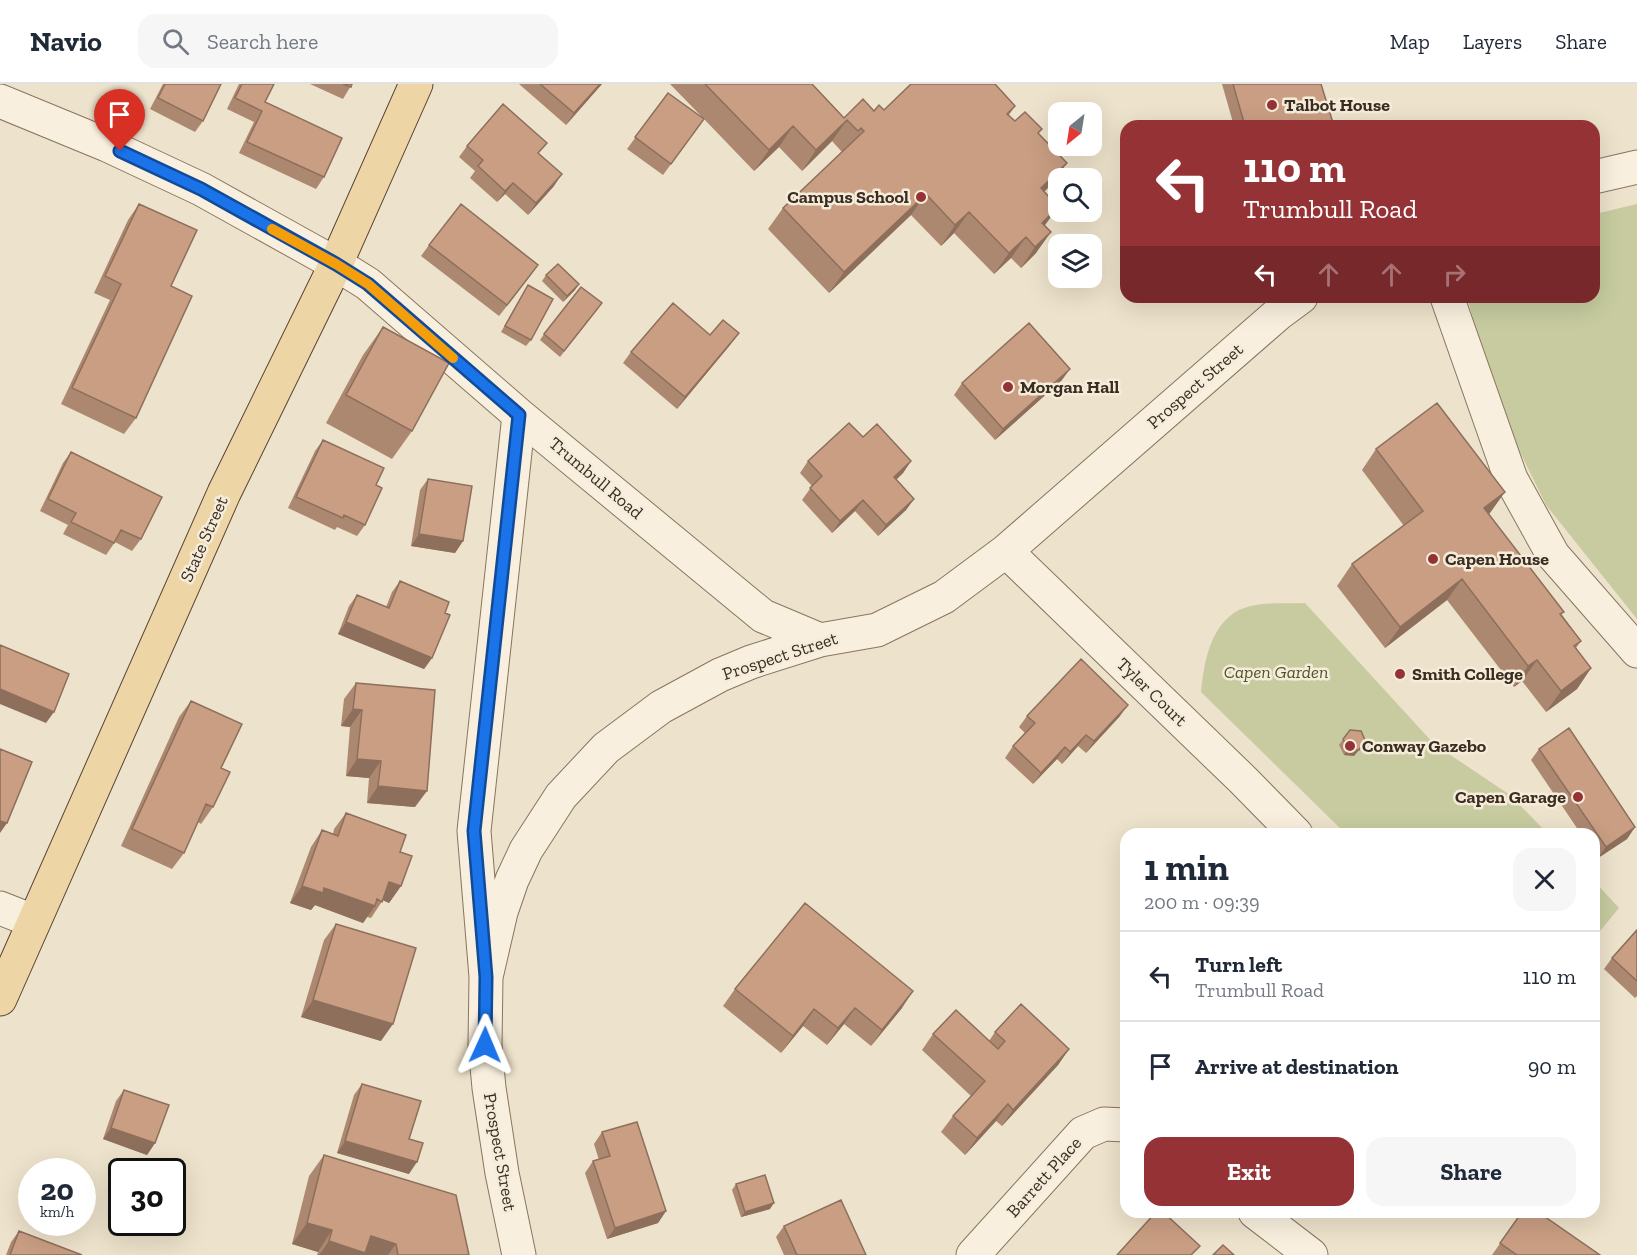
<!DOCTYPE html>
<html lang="en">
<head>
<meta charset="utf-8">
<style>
  body { margin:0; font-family:"Zilla Slab",serif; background:#f6f6f7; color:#1f2937; height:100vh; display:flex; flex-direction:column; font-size:22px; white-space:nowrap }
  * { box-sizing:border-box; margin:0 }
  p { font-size:20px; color:#747a83 }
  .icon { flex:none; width:33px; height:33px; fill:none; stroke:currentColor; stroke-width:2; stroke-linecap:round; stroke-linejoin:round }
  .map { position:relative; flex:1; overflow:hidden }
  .panel { position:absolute; left:1120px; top:744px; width:480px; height:390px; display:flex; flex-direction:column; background:#fff; border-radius:18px; box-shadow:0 6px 24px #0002 }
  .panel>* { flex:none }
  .hud { position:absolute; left:1120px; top:36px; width:480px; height:183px; border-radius:18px; box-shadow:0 6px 24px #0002; background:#953236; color:#fff; overflow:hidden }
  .needle { width:39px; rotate:210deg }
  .buttons { position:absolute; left:1048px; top:18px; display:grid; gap:12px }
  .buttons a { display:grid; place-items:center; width:54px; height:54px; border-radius:12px; background:#fff; box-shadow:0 6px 24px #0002; font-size:30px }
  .speed { position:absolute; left:18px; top:1074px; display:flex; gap:12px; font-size:30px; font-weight:700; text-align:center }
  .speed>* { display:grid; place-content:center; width:78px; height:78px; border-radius:50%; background:#fff; box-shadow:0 6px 24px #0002; line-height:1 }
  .speed small { font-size:15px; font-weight:400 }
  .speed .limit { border:3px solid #111; border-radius:9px; background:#fff; color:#111 }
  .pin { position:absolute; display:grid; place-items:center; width:51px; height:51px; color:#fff; margin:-62px -26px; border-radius:50% 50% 50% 0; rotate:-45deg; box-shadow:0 0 6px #0007 }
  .pin .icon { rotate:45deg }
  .me { position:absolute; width:66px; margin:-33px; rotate:1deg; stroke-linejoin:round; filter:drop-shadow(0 0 4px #0008) }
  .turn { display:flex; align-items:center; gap:21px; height:126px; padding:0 24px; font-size:27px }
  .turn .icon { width:78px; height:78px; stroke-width:2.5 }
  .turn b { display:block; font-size:42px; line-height:51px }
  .lanes { display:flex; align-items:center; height:57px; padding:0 24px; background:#0003; justify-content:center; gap:30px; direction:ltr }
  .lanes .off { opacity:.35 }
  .round { display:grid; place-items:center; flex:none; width:63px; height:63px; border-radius:18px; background:#f6f6f7 }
  .summary { display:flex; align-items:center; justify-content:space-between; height:102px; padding:0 24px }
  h1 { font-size:36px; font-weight:800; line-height:45px }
  .button { display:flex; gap:12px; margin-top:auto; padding:12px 24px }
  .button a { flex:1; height:69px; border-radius:18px; background:#953236; color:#fff; font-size:24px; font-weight:800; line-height:69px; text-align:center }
  .button a+a { background:#f6f6f7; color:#1f2937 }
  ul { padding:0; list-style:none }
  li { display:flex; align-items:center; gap:18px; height:90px; padding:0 24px; border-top:2px solid #e0e1e3 }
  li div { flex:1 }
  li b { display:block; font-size:22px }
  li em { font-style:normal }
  header { display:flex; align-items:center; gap:36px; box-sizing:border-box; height:84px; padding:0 30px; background:#fff; border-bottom:2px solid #e0e1e3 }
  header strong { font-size:28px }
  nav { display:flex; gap:33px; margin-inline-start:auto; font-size:21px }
  .search { width:420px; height:54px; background:#f6f6f7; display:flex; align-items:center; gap:15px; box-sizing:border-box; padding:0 21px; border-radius:18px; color:#747a83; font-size:22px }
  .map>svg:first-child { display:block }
  .green { fill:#c7cb9f }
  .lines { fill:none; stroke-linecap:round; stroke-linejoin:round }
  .minor-casing { stroke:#89755f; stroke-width:35 }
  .major-casing { stroke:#584333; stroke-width:35 }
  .minor { stroke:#f8efde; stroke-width:33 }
  .major { stroke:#edd5a6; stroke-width:33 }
  .wall { fill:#ad8871 }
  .shaded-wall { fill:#8d6f5c }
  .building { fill:#c99e83; stroke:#8d6f5c; stroke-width:1.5 }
  .route-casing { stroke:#114b97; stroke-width:15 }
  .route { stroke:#1a73e8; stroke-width:10 }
  .slow { stroke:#f59e0b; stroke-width:10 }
  .poi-dot { fill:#953236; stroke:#f5ecda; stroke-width:2 }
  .labels { text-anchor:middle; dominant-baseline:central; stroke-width:5; stroke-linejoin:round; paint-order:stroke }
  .poi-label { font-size:18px; font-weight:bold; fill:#3b2d22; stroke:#f5ecda; text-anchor:start }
  .street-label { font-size:18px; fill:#3b2d22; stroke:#f5ecda }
  .park-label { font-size:18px; font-style:italic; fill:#4c562a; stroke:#f5ecda }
</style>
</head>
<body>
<header>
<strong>Navio</strong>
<div class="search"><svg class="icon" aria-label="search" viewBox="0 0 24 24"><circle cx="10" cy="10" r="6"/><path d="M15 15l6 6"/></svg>Search here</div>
<nav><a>Map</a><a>Layers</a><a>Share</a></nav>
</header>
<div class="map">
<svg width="1637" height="1171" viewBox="0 0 1637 1171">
  <rect width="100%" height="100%" fill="#ede2cb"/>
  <path class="green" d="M 1637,120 L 1637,535 L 1546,421 L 1498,323 L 1467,213 L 1594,213 L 1595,130 Z
    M 1305,519 L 1434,660 L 1510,711 L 1548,750 L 1346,750 L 1201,608 C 1204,579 1210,541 1239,526 C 1258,517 1285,520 1305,519 Z
    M 1595,798 L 1619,824 L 1595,853 Z"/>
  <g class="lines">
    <g class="minor-casing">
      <path id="minor" d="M 0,17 L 107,61 L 201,105 L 336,180 L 368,200 L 519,331 L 763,532 L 820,556
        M 1594,93 L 1637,83
        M 1447,213 L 1511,395 L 1553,471 L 1637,567
        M 519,331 L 474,747 L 486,893 L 485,961 L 489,1004 L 502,1089 L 519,1171
        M 1006,467 L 1243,696 L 1296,750
        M 0,824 L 33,837
        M 486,893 L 501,828 L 512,796 L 526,766 L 561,712 L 606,664 L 661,623 L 720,591 L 751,578 L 820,556 L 877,546 L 944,513 L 1006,467 L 1278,230 L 1301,213
        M 1255,1128 L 1311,1171
        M 973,1171 L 1083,1049 L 1104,1040 L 1126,1041"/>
    </g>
    <g class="major-casing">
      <path id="major" d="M 0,915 L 224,409 L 336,180 L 416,0"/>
    </g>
    <use href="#minor" class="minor"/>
    <use href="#major" class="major"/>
  </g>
  <path class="wall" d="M 163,0 L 221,0 L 203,37 L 195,48 L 150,25 Z
    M 239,0 L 274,0 L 265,18 L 324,93 L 316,105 L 239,69 L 254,38 L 227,25 Z
    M 310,0 L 352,0 L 343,15 Z
    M 519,0 L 602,0 L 566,41 Z
    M 670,0 L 812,0 L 844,34 L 874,27 L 1015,22 L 1009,31 L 1015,37 L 1039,50 L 1052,100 L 1044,108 L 1045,142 L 1036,169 L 1021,184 L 1011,174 L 994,190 L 954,149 L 941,162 L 911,131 L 829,209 L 768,145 L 783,124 L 842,68 L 832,57 L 802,87 L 779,63 L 754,87 L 704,35 L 663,91 L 627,65 L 668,9 L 704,35 Z
    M 1222,0 L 1321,0 L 1334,42 L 1234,42 Z
    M 467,62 L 539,70 L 554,102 L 528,131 L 505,110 L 497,118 L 470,94 L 475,87 L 459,73 Z
    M 139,120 L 171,202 L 136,334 L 124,350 L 61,320 L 110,216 L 94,209 L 128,136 Z
    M 429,161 L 538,181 L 499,232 L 421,172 Z
    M 546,191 L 575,206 L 563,218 L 542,197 Z
    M 528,201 L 531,256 L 526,262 L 501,248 Z
    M 598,225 L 560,273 L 540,256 L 544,250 Z
    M 383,243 L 412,347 L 392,375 L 326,339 L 363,271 Z
    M 730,261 L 677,325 L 623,279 L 631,268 Z
    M 1062,296 L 995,356 L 954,311 L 962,299 Z
    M 863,353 L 911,377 L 903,389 L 896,396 L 914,415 L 906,426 L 878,452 L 855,427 L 832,449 L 802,416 L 812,402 L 800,389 L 808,377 Z
    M 323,356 L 376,401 L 365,441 L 357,452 L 337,443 L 335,446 L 288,424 L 315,367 Z
    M 1376,365 L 1490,429 L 1489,430 L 1581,557 L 1576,564 L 1591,584 L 1577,605 L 1546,628 L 1522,597 L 1514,603 L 1447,516 L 1385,564 L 1337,502 L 1352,480 L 1404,442 L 1362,386 Z
    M 71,368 L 141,455 L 132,467 L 115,458 L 106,471 L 63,450 L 68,441 L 40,427 L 63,379 Z
    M 428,395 L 463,457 L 455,469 L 411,462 L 420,406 Z
    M 400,497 L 445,529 L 432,574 L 424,585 L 338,550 L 349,522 L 357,511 L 386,523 L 392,508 Z
    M 356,599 L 415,723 L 367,719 L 369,694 L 346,692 L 350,643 L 341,642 L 344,615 Z
    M 191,617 L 221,684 L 213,723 L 201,740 L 198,738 L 184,769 L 172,785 L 121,762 L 179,633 Z
    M 1027,632 L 1120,632 L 1086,669 L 1078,662 L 1062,680 L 1057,675 L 1033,700 L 1005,674 L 1013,662 L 1025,649 L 1019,643 Z
    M 1350,646 L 1354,672 L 1344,671 L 1339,661 Z
    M 1539,665 L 1635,743 L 1627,755 L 1598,774 L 1594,769 L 1594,750 L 1581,750 L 1531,676 Z
    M 346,729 L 400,768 L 401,802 L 389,819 L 383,816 L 371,834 L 367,833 L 363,839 L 315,821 L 311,826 L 290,819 L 311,763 L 322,746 L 333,750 L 334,745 Z
    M 336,840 L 381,957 L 301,933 L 324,856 Z
    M 1637,846 L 1637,912 L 1635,914 L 1604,885 L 1612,874 Z
    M 735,905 L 902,924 L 871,962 L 844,940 L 827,961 L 803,942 L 781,969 L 723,922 Z
    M 995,948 L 1069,965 L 1058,981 L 1002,1042 L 996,1037 L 965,1071 L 941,1048 L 953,1032 L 971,1012 L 922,966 L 933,950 L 989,957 Z
    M 362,1000 L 409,1055 L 409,1090 L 337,1069 L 354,1011 Z
    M 124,1006 L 155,1059 L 147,1071 L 103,1055 L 116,1017 Z
    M 602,1048 L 666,1127 L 658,1139 L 607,1155 L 585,1089 L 593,1077 L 599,1076 L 594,1060 Z
    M 324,1071 L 469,1171 L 317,1171 L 318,1168 L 292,1160 L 309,1092 Z
    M 736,1100 L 770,1125 L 741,1133 L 732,1106 Z
    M 1522,1128 L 1600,1171 L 1492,1171 Z
    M 784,1142 L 866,1171 L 784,1171 L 776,1153 Z
    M 19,1147 L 82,1171 L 6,1171 L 11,1158 Z"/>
  <path class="shaded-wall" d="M 600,0 L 602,0 L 566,41 L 574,29 Z
    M 847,36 L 832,57 L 802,87 L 816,66 Z
    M 793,42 L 779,63 L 754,87 L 769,66 Z
    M 1067,79 L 1052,100 L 1026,125 L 1041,104 Z
    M 562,90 L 554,102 L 528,131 L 536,119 Z
    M 513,99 L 505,110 L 497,118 L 505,107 Z
    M 926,110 L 911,131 L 829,209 L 844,188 Z
    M 1058,123 L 1043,144 L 1042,139 Z
    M 969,128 L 954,149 L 941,162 L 955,141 Z
    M 1051,148 L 1036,169 L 1021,184 L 1035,163 Z
    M 1026,153 L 1011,174 L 994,190 L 1009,169 Z
    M 538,181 L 530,192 L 499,232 L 507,221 Z
    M 579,200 L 575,206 L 563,218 L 567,212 Z
    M 739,249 L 730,261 L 677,325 L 685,313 Z
    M 1070,285 L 1062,296 L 995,356 L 1003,345 Z
    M 911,377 L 903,389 L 886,405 L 894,393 Z
    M 1505,408 L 1490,429 L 1469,445 L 1484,424 Z
    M 914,415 L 906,426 L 878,452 L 886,441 Z
    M 863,416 L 855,427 L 832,449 L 840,437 Z
    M 419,450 L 463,457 L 455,469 L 411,462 Z
    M 1462,495 L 1447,516 L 1385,564 L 1400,543 Z
    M 346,538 L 432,574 L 424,585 L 338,550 Z
    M 1537,576 L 1522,597 L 1514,603 L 1528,582 Z
    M 1591,584 L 1577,605 L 1546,628 L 1561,607 Z
    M 0,605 L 54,628 L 46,639 L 0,620 Z
    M 1128,621 L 1120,632 L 1086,669 L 1094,657 Z
    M 353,625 L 362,626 L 350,643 L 341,642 Z
    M 1086,651 L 1078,662 L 1062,680 L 1070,668 Z
    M 1065,663 L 1057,675 L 1033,700 L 1041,689 Z
    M 1348,665 L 1359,666 L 1354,672 L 1344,671 Z
    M 357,675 L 381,677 L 369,694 L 346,692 Z
    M 378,702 L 427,707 L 415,723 L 367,719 Z
    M 0,737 L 7,739 L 0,749 Z
    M 1635,743 L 1627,755 L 1598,774 L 1606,763 Z
    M 389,798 L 401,802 L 389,819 L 378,814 Z
    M 302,802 L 324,804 L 375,822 L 363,839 L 315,821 L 311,826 L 290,819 Z
    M 913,907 L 902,924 L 871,962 L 882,946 Z
    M 313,916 L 393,940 L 381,957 L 301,933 Z
    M 855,924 L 844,940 L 827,961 L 838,944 Z
    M 814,925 L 803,942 L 781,969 L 793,952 Z
    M 1069,965 L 1058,981 L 1002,1042 L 1013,1026 Z
    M 1008,1020 L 996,1037 L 965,1071 L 977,1054 Z
    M 111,1044 L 155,1059 L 147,1071 L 103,1055 Z
    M 345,1057 L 417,1078 L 409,1090 L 337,1069 Z
    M 774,1119 L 770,1125 L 741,1133 L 745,1128 Z
    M 666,1127 L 658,1139 L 607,1155 L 615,1144 Z
    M 307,1139 L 332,1146 L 318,1168 L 292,1160 Z
    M 371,1152 L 396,1160 L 388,1171 L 319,1171 L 329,1157 Z"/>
  <path class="building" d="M 165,0 L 221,0 L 203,37 L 158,14 Z
    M 242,0 L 274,0 L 265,18 L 342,54 L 324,93 L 247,58 L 262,27 L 235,14 Z
    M 343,0 L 352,0 L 351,3 Z
    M 540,0 L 600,0 L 574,29 Z
    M 705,0 L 812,0 L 844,34 L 863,15 L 874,27 L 879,21 L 884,26 L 911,0 L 995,0 L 1015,22 L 1007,30 L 1015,37 L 1025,28 L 1042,45 L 1038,49 L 1067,79 L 1041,104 L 1058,123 L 1042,139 L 1051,148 L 1035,163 L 1026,153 L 1009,169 L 969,128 L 955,141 L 926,110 L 844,188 L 783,124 L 864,47 L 861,44 L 858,47 L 847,36 L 816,66 L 793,42 L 769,66 Z
    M 1233,0 L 1321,0 L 1334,42 L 1245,42 Z
    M 668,9 L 704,35 L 671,80 L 635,53 Z
    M 503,20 L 547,59 L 538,69 L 562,90 L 536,119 L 513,99 L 505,107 L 478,82 L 483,76 L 467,62 Z
    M 139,120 L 197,146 L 171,202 L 192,212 L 136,334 L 72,304 L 121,200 L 105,192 Z
    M 461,120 L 538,181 L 507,221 L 429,161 Z
    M 558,180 L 579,200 L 567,212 L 546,191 Z
    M 528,201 L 553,215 L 531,256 L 505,242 Z
    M 581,203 L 602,219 L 564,267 L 544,250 Z
    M 673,219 L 710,251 L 723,236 L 739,249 L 685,313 L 631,268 Z
    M 1029,239 L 1070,285 L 1003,345 L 962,299 Z
    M 383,243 L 449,279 L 412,347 L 346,311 Z
    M 1437,319 L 1505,408 L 1484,424 L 1564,528 L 1560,530 L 1581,557 L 1574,562 L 1591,584 L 1561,607 L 1537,576 L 1528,582 L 1462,495 L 1400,543 L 1352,480 L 1423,427 L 1376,365 Z
    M 849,339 L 863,353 L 877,340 L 911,377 L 894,393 L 914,415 L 886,441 L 863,416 L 840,437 L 810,404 L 822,392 L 808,377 Z
    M 323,356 L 384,384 L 376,401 L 382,404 L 365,441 L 344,431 L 343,434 L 296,413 Z
    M 71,368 L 162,413 L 141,455 L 121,446 L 114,459 L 71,438 L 76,429 L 48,415 Z
    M 428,395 L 472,402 L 463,457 L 419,450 Z
    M 400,497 L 449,518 L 445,529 L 450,531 L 432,574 L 346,538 L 357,511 L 389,524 Z
    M 0,561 L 69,590 L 54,628 L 0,605 Z
    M 1081,575 L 1128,621 L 1094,657 L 1086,651 L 1070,668 L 1065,663 L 1041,689 L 1013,662 L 1035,639 L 1027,632 Z
    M 356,599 L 435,606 L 427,707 L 378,702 L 381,677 L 357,675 L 362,626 L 353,625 Z
    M 191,617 L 242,640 L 221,684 L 230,688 L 213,723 L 206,720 L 184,769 L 132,745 Z
    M 1569,644 L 1635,743 L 1606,763 L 1539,665 Z
    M 1350,646 L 1361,647 L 1365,656 L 1359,666 L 1348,665 L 1343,655 Z
    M 0,665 L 32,678 L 7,739 L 0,737 Z
    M 346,729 L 406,751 L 400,768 L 412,772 L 401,802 L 389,798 L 382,818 L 377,815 L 375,822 L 324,804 L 323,809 L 302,802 L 322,746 L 338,752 Z
    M 805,819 L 913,907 L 882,946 L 855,924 L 838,944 L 814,925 L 793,952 L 735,905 Z
    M 336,840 L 416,864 L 393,940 L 313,916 Z
    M 1637,846 L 1637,897 L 1612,874 Z
    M 1021,920 L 1069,965 L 1013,1026 L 1008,1020 L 977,1054 L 953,1032 L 985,997 L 933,950 L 956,926 L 998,965 L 1005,957 L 995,948 Z
    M 362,1000 L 421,1017 L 409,1055 L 423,1059 L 417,1078 L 345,1057 Z
    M 124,1006 L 169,1021 L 155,1059 L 111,1044 Z
    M 637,1038 L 666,1127 L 615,1144 L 593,1077 L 610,1072 L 602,1048 Z
    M 324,1071 L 456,1111 L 469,1171 L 398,1171 L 396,1160 L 371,1152 L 365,1169 L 329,1157 L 332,1146 L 307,1139 Z
    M 765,1091 L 774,1119 L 745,1128 L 736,1100 Z
    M 841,1116 L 866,1171 L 797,1171 L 784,1142 Z
    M 1156,1128 L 1163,1128 L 1200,1162 L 1191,1171 L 1117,1171 Z
    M 1522,1128 L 1538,1128 L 1600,1171 L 1517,1171 L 1500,1159 Z
    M 19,1147 L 82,1171 L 10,1171 Z
    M 1223,1161 L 1234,1171 L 1213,1171 Z"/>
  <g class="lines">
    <g class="route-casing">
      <path id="route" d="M 120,67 L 201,105 L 336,180 L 368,200 L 519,331 L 474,747 L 486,893 L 485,961"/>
    </g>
    <use href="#route" class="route"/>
    <path class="slow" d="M 272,145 L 336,180 L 368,200 L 453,274"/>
  </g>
  <g class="poi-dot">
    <circle cx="1272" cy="21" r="6"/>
    <circle cx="921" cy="113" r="6"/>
    <circle cx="1008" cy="303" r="6"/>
    <circle cx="1433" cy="475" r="6"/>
    <circle cx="1400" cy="590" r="6"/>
    <circle cx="1350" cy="662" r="6"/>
    <circle cx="1578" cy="713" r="6"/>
  </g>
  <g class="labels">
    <g class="poi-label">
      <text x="1284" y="21">Talbot House</text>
      <text x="909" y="113" text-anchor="end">Campus School</text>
      <text x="1020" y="303">Morgan Hall</text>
      <text x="1445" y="475">Capen House</text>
      <text x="1412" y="590">Smith College</text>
      <text x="1362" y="662">Conway Gazebo</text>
      <text x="1566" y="713" text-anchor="end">Capen Garage</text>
    </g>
    <g class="street-label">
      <text transform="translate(1195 302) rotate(-41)">Prospect Street</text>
      <text transform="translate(596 394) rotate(40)">Trumbull Road</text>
      <text transform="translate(204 455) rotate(-66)">State Street</text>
      <text transform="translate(780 572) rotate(-18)">Prospect Street</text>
      <text transform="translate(1152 608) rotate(44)">Tyler Court</text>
      <text transform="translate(500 1068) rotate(80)">Prospect Street</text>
      <text transform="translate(1044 1093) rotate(-48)">Barrett Place</text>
    </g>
    <g class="park-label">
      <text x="1276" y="588">Capen Garden</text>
    </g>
  </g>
</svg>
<div class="buttons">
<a><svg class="needle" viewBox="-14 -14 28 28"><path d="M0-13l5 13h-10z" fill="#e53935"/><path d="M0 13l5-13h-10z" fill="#747a83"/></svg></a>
<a><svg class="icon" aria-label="search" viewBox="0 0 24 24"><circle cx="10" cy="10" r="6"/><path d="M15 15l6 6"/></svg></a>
<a><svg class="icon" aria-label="layers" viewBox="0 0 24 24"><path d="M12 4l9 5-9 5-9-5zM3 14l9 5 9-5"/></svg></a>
</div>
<div class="speed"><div>20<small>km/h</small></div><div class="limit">30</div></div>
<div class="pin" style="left:120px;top:67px;background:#d93025"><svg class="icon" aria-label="arrive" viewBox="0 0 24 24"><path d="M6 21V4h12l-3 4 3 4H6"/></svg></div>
<svg class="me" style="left:485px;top:961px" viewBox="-20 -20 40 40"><path d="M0-17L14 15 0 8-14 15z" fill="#1a73e8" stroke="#fff" stroke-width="4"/></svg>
<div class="hud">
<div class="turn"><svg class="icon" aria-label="left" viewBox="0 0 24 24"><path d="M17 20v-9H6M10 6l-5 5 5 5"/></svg><div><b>110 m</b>Trumbull Road</div></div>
<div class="lanes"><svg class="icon" aria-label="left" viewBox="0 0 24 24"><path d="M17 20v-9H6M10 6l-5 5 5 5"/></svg><svg class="icon off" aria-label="ahead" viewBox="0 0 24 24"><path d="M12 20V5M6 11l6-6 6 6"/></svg><svg class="icon off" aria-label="ahead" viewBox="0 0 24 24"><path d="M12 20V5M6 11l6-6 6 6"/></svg><svg class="icon off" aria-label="right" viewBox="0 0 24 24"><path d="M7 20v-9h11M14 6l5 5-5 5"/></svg></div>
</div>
<section class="panel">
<div class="summary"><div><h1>1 min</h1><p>200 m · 09:39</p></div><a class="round"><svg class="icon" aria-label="close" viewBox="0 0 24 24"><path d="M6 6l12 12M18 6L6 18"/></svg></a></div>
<ul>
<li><svg class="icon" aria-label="left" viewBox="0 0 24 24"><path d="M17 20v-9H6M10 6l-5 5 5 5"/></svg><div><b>Turn left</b><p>Trumbull Road</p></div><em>110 m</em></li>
<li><svg class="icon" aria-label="arrive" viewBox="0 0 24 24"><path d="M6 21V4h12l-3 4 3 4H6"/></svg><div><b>Arrive at destination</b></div><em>90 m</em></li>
</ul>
<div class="button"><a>Exit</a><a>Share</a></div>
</section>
</div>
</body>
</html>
